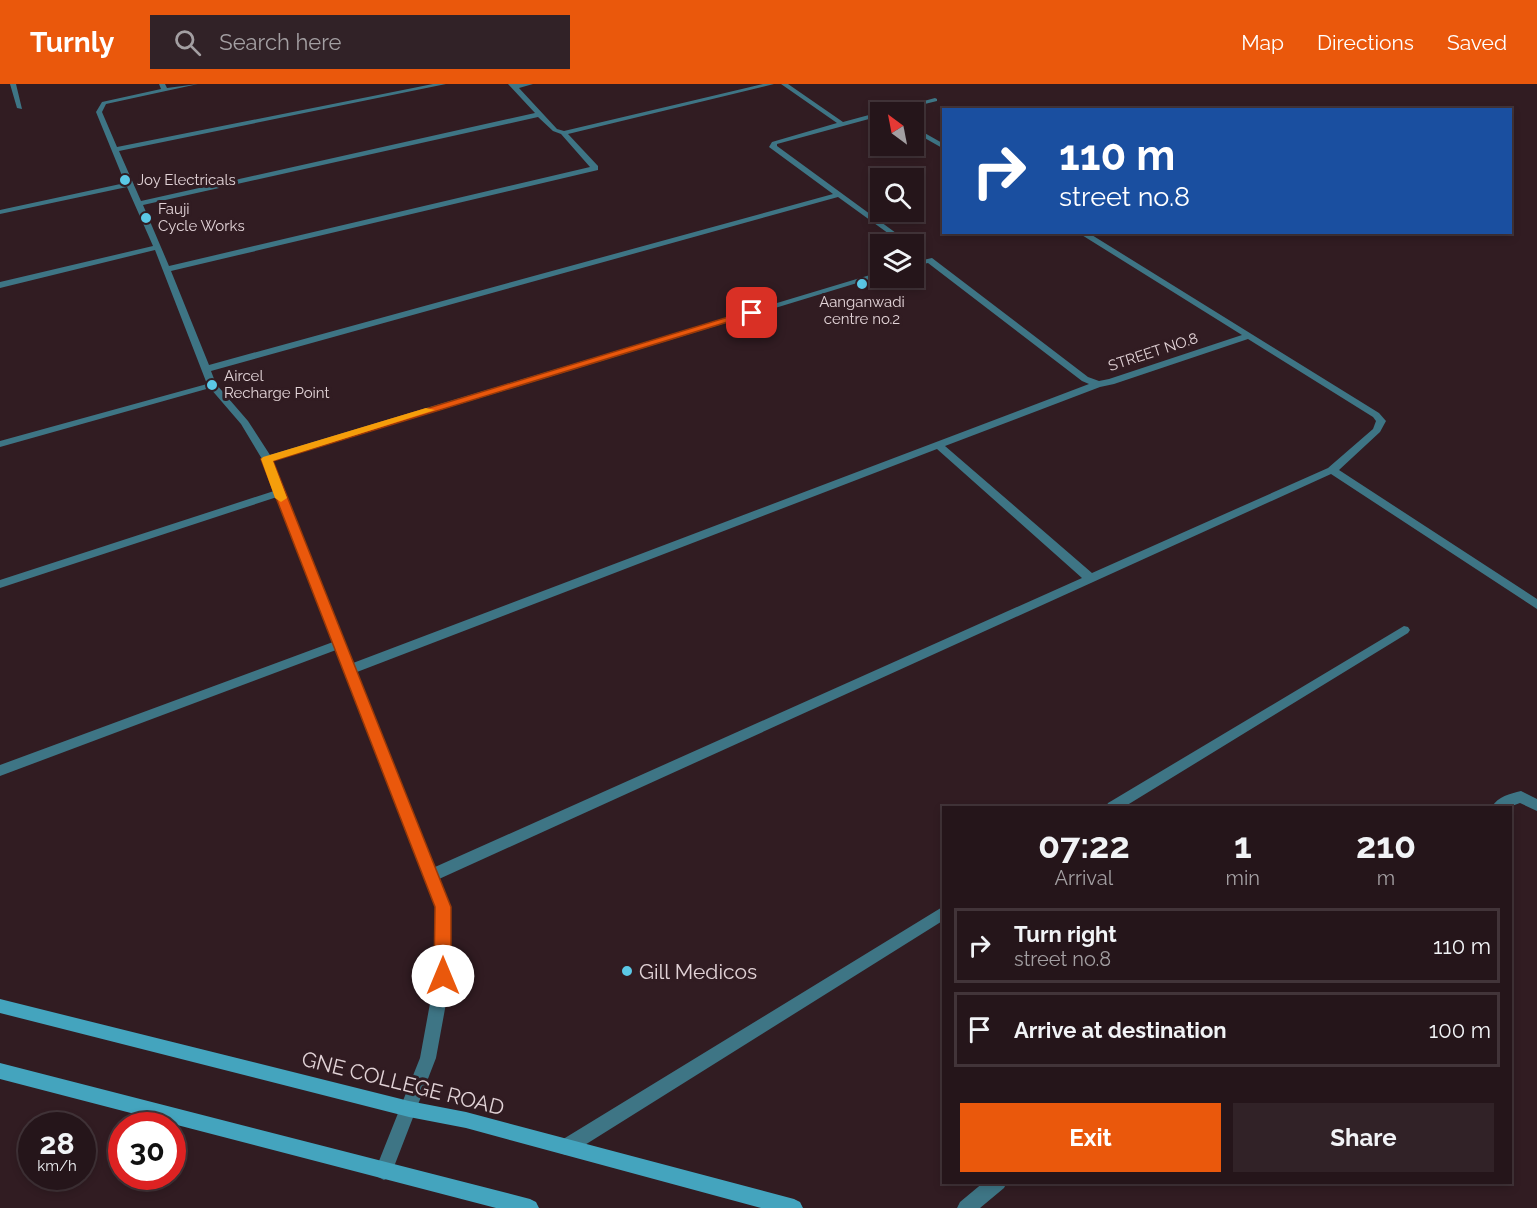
<!DOCTYPE html>
<html lang="en">
<head>
<meta charset="utf-8">
<style>
  body { margin:0; font-family:Raleway,sans-serif; background:#312227; color:#f1f3f6; height:100vh; display:flex; flex-direction:column; font-size:22px; white-space:nowrap }
  * { box-sizing:border-box; margin:0 }
  p { font-size:20px; color:#a39fa2 }
  .icon { flex:none; width:33px; height:33px; fill:none; stroke:currentColor; stroke-width:2; stroke-linecap:round; stroke-linejoin:round }
  .map { position:relative; flex:1; overflow:hidden }
  .panel { position:absolute; left:942px; top:722px; width:570px; height:378px; display:flex; flex-direction:column; background:#25151a; border-radius:0px; box-shadow:0 3px 9px #0003,0 0 0 2px #423439 }
  .panel>* { flex:none }
  .guide { position:absolute; left:942px; top:24px; width:570px; height:126px; border-radius:0px; box-shadow:0 3px 9px #0003,0 0 0 2px #423439; background:#1a4fa0; color:#fff; overflow:hidden }
  .needle { width:39px; rotate:328deg }
  .buttons { position:absolute; left:870px; top:18px; display:grid; gap:12px }
  .buttons a { display:grid; place-items:center; width:54px; height:54px; border-radius:0px; background:#25151a; box-shadow:0 3px 9px #0003,0 0 0 2px #423439; font-size:30px }
  .speed { position:absolute; left:18px; top:1028px; display:flex; gap:12px; font-size:30px; font-weight:700; text-align:center }
  .speed>* { display:grid; place-content:center; width:78px; height:78px; border-radius:50%; background:#25151a; box-shadow:0 3px 9px #0003,0 0 0 2px #423439; line-height:1 }
  .speed small { font-size:15px; font-weight:400 }
  .speed .limit { border:9px solid #d22; background:#fff; color:#111 }
  .pin { position:absolute; display:grid; place-items:center; width:51px; height:51px; color:#fff; margin:-26px; border-radius:12px; box-shadow:0 3px 9px #0006 }
  .me { position:absolute; width:66px; margin:-33px; rotate:0deg; stroke-linejoin:round; filter:drop-shadow(0 0 4px #0008) }
  .turn { display:flex; align-items:center; gap:21px; height:126px; padding:0 18px; font-size:27px }
  .turn .icon { width:78px; height:78px; stroke-width:2.5 }
  .turn b { display:block; font-size:42px; line-height:51px }
  .eta { display:flex; justify-content:space-evenly; align-items:center; height:102px; text-align:center }
  .eta b { font-size:36px; font-weight:700; line-height:42px }
  .cta { display:flex; gap:12px; margin-top:auto; padding:12px 18px }
  .cta a { flex:1; height:69px; border-radius:0px; background:#ea580c; color:#fff; font-size:24px; font-weight:700; line-height:69px; text-align:center }
  .cta a+a { background:#312227; color:#f1f3f6 }
  ul { padding:0; list-style:none }
  li { display:flex; align-items:center; gap:18px; height:75px; margin:0 12px 9px; padding:0 6px; border:3px solid #423439; border-radius:0px }
  li div { flex:1 }
  li b { display:block; font-size:22px }
  li em { font-style:normal }
  header { display:flex; align-items:center; gap:36px; box-sizing:border-box; height:84px; padding:0 30px; background:#ea580c; color:#fff }
  header strong { font-size:28px }
  nav { display:flex; gap:33px; margin-inline-start:auto; font-size:21px }
  .search { width:420px; height:54px; background:#312227; display:flex; align-items:center; gap:15px; box-sizing:border-box; padding:0 21px; border-radius:0px; color:#a39fa2; font-size:22px }
  .map>svg:first-child { display:block }
  .lines { fill:none; stroke-linecap:round; stroke-linejoin:round }
  .street { fill:#3e7585; fill-rule:evenodd }
  .secondary { fill:#44a4be; fill-rule:evenodd }
  .route { fill:#ea580c; stroke:#983908; stroke-width:1.5 }
  .slow { fill:#f59e0b }
  .poi-dot { fill:#5bc8e6; stroke:#311c22; stroke-width:2 }
  .labels { text-anchor:middle; dominant-baseline:central; stroke-width:6; stroke-linejoin:round; paint-order:stroke }
  .far-poi-label { font-size:15px; fill:#e2d3d7; stroke:#311c22; text-anchor:start }
  .far-street-label { font-size:15px; fill:#e2d3d7; stroke:#311c22 }
  .near-poi-label { font-size:21px; fill:#e2d3d7; stroke:#311c22; text-anchor:start }
  .near-street-label { font-size:21px; fill:#e2d3d7; stroke:#311c22 }
</style>
</head>
<body>
<header>
<strong>Turnly</strong>
<div class="search"><svg class="icon" aria-label="search" viewBox="0 0 24 24"><circle cx="10" cy="10" r="6"/><path d="M15 15l6 6"/></svg>Search here</div>
<nav><a>Map</a><a>Directions</a><a>Saved</a></nav>
</header>
<div class="map">
<svg width="1537" height="1124" viewBox="0 0 1537 1124">
  <rect width="100%" height="100%" fill="#311c22"/>
  <g class="lines">
    <path class="street" d="M 10,0 L 16,0 L 22,25 L 17,24 Z
      M 159,0 L 165,0 L 167,4 L 198,0 L 106,20 L 102,28 L 117,63 L 433,0 L 446,0 L 119,67 L 141,117 L 535,29 L 508,0 L 533,0 L 519,4 L 557,45 L 564,47 L 763,0 L 774,0 L 568,50 L 598,82 L 598,86 L 171,187 L 209,281 L 833,110 L 769,63 L 772,58 L 837,39 L 781,0 L 788,0 L 843,38 L 880,28 L 882,28 L 880,32 L 777,60 L 777,62 L 911,160 L 903,160 L 838,113 L 211,287 L 216,300 L 248,337 L 270,371 L 880,188 L 880,192 L 273,377 L 353,579 L 1089,300 L 1082,297 L 928,179 L 914,182 L 914,178 L 932,174 L 1088,293 L 1099,297 L 1109,295 L 1242,251 L 1077,148 L 1087,148 L 1379,329 L 1386,337 L 1380,348 L 1339,386 L 1537,515 L 1537,525 L 1331,390 L 439,795 L 450,823 L 451,892 L 436,974 L 390,1093 L 384,1096 L 378,1093 L 375,1087 L 420,974 L 435,892 L 436,823 L 336,566 L 0,692 L 0,681 L 333,558 L 277,413 L 0,504 L 0,496 L 274,407 L 262,375 L 241,340 L 210,304 L 0,363 L 0,357 L 207,300 L 155,166 L 0,204 L 0,198 L 153,162 L 127,103 L 0,130 L 0,126 L 125,99 L 96,28 L 102,18 L 161,5 ZM 538,33 L 553,47 L 561,50 L 590,83 L 169,182 L 143,121 ZM 1248,255 L 1373,333 L 1376,337 L 1373,345 L 1328,384 L 1092,489 L 945,362 L 1100,303 L 1114,300 ZM 937,365 L 1082,494 L 435,783 L 357,588 Z
      M 935,14 L 937,15 L 937,17 L 892,28 L 883,28 Z
      M 914,43 L 944,60 L 944,65 L 914,48 Z
      M 1404,542 L 1408,543 L 1410,546 L 1408,549 L 1124,723 L 1106,723 L 1108,719 Z
      M 1521,707 L 1537,715 L 1537,727 L 1520,719 L 1509,723 L 1492,723 C 1498,712 1510,710 1521,707 Z
      M 944,822 L 944,836 L 572,1069 L 566,1071 L 560,1069 L 558,1063 L 560,1057 Z
      M 984,1098 L 1007,1098 L 1004,1104 L 980,1124 L 957,1124 L 960,1118 Z"/>
    <path class="secondary" d="M 0,915 L 409,1017 L 466,1028 L 794,1115 L 800,1118 L 803,1124 L 761,1124 L 466,1044 L 409,1033 L 0,929 Z
      M 0,979 L 530,1115 L 536,1118 L 539,1124 L 496,1124 L 0,995 Z"/>
  </g>
  <path class="route" d="M 748,227 L 757,229 L 273,377 L 451,823 L 451,892 L 449,898 L 443,900 L 437,898 L 434,892 L 435,823 L 261,375 Z"/>
  <path class="slow" d="M 426,324 L 435,326 L 273,377 L 287,414 L 281,418 L 275,414 L 261,375 L 263,373 Z"/>
  <g class="poi-dot">
    <circle cx="125" cy="96" r="6"/>
    <circle cx="146" cy="134" r="6"/>
    <circle cx="862" cy="200" r="6"/>
    <circle cx="212" cy="301" r="6"/>
    <circle cx="627" cy="887" r="6"/>
  </g>
  <g class="labels">
    <g class="far-poi-label">
      <text x="137" y="96">Joy Electricals</text>
      <text x="158" y="125">Fauji<tspan x="158" dy="17">Cycle Works</tspan></text>
      <text x="862" y="218" text-anchor="middle">Aanganwadi<tspan x="862" dy="17">centre no.2</tspan></text>
      <text x="224" y="292">Aircel<tspan x="224" dy="17">Recharge Point</tspan></text>
    </g>
    <g class="far-street-label">
      <text transform="translate(1153 268) rotate(-18)">STREET NO.8</text>
    </g>
    <g class="near-poi-label">
      <text x="639" y="887">Gill Medicos</text>
    </g>
    <g class="near-street-label">
      <text transform="translate(403 999) rotate(14)">GNE COLLEGE ROAD</text>
    </g>
  </g>
</svg>
<div class="buttons">
<a><svg class="needle" viewBox="-14 -14 28 28"><path d="M0-13l5 13h-10z" fill="#e53935"/><path d="M0 13l5-13h-10z" fill="#a39fa2"/></svg></a>
<a><svg class="icon" aria-label="search" viewBox="0 0 24 24"><circle cx="10" cy="10" r="6"/><path d="M15 15l6 6"/></svg></a>
<a><svg class="icon" aria-label="layers" viewBox="0 0 24 24"><path d="M12 4l9 5-9 5-9-5zM3 14l9 5 9-5"/></svg></a>
</div>
<div class="speed"><div>28<small>km/h</small></div><div class="limit">30</div></div>
<div class="pin" style="left:752px;top:229px;background:#d93025"><svg class="icon" aria-label="arrive" viewBox="0 0 24 24"><path d="M6 21V4h12l-3 4 3 4H6"/></svg></div>
<svg class="me" style="left:443px;top:892px" viewBox="-20 -20 40 40"><circle r="19" fill="#fff"/><path d="M0-13L10 11 0 6-10 11z" fill="#ea580c"/></svg>
<div class="guide">
<div class="turn"><svg class="icon" aria-label="right" viewBox="0 0 24 24"><path d="M7 20v-9h11M14 6l5 5-5 5"/></svg><div><b>110 m</b>street no.8</div></div>
</div>
<section class="panel">
<div class="eta">
<div><b>07:22</b><p>Arrival</p></div>
<div><b>1</b><p>min</p></div>
<div><b>210</b><p>m</p></div>
</div>
<ul>
<li><svg class="icon" aria-label="right" viewBox="0 0 24 24"><path d="M7 20v-9h11M14 6l5 5-5 5"/></svg><div><b>Turn right</b><p>street no.8</p></div><em>110 m</em></li>
<li><svg class="icon" aria-label="arrive" viewBox="0 0 24 24"><path d="M6 21V4h12l-3 4 3 4H6"/></svg><div><b>Arrive at destination</b></div><em>100 m</em></li>
</ul>
<div class="cta"><a>Exit</a><a>Share</a></div>
</section>
</div>
</body>
</html>
